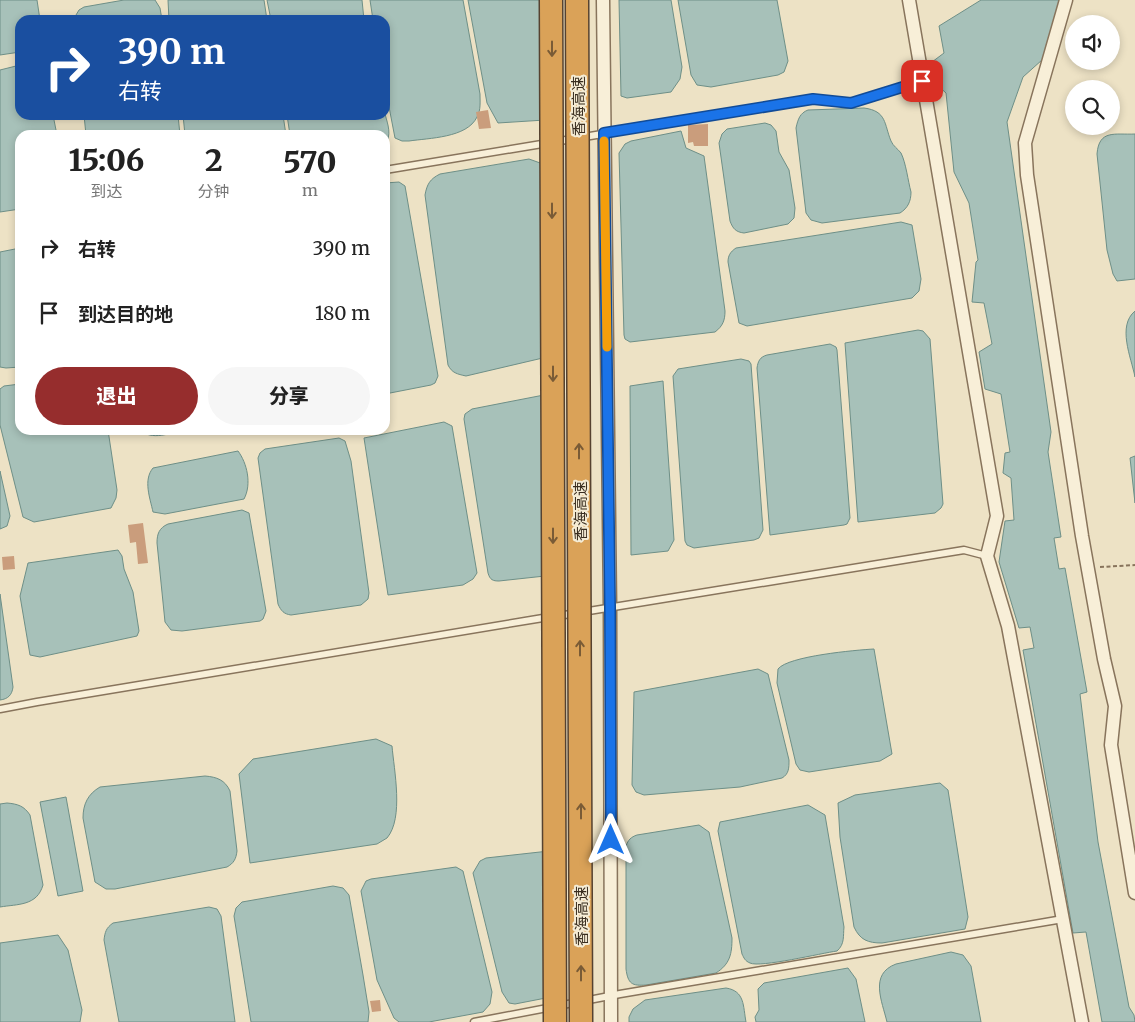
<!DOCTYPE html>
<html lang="zh">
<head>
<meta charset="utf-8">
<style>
  body { margin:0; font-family:Merriweather,"Noto Sans SC",serif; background:#f6f6f6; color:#222; height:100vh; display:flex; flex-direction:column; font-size:19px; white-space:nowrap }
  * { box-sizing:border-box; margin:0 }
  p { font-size:16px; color:#767676 }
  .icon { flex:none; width:28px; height:28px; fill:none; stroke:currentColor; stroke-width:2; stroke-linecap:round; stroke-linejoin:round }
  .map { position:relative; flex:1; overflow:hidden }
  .drawer { position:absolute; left:15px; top:130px; width:375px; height:305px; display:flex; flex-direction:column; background:#fff; border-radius:15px; box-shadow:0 2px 8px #0003 }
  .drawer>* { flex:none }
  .guide { position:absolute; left:15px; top:15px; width:375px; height:105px; border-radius:15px; box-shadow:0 2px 8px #0003; background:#1a4fa0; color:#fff; overflow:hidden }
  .tools { position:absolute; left:1065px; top:15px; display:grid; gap:10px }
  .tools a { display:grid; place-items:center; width:55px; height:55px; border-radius:50%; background:#fff; box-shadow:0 2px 8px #0003; font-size:25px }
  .pin { position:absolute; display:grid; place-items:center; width:42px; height:42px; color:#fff; margin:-21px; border-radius:10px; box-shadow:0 2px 8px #0006 }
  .me { position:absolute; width:55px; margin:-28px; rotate:0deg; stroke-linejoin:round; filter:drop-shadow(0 0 4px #0008) }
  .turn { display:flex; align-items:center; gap:18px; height:105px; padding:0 20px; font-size:22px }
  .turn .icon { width:65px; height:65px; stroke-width:2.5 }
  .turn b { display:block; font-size:35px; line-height:42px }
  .eta { display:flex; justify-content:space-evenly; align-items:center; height:85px; text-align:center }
  .eta b { font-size:30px; font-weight:800; line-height:35px }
  .primary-button { display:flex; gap:10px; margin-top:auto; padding:10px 20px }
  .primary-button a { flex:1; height:58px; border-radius:30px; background:#962d2d; color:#fff; font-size:20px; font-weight:800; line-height:58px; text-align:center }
  .primary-button a+a { background:#f6f6f6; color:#222 }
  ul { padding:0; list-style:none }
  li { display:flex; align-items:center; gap:15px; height:65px; padding:0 20px }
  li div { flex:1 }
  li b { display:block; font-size:19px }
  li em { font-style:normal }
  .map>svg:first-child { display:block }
  .water { fill:#a7c1b9; stroke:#6e8f87 }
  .building { fill:#ca9d7c }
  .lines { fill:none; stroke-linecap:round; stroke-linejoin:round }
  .service-casing { stroke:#88745c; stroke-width:9 }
  .minor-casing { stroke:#88745c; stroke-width:15 }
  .path { stroke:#88745c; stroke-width:2; stroke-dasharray:4 2.5; stroke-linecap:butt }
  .service { stroke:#f8efd8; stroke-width:6 }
  .minor { stroke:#f8efd8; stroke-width:12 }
  .motorway-bridge-casing { stroke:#564230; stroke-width:25; stroke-linecap:butt }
  .motorway-bridge { stroke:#daa258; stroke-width:22 }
  .oneway { stroke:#795b36 }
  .route-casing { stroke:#114b97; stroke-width:12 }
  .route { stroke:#1a73e8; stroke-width:9 }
  .slow { stroke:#f59e0b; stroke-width:9 }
  .labels { text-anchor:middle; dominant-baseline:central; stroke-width:4; stroke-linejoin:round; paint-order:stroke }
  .street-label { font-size:15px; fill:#382c1f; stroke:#f5ecd5 }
</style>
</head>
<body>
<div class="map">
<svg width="1135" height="1022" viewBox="0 0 1135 1022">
  <rect width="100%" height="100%" fill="#ede2c5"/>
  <path class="water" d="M 0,0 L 37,0 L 40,20 L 20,20 L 20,52 L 0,55 Z
    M 124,0 L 155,0 L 160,8 L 162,20 L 73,20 L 79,10 L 84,7 Z
    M 168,0 L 264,0 L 267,20 L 169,20 Z
    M 267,0 L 362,0 L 364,20 L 271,20 Z
    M 370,0 L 463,0 L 480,94 C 480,102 481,110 477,117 C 467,138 429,138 409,141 L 402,141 L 395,138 L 385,86 L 385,20 L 373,20 Z
    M 468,0 L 544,0 L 545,120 L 498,123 L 487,103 Z
    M 619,0 L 671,0 L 682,67 L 680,79 L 671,92 L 627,98 L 621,96 Z
    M 678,0 L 777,0 L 788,61 L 784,72 L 778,75 L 711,87 L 697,85 L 691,75 Z
    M 981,0 L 1068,0 L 1052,51 L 1023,77 L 1007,122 L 1051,432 L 1048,452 L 1061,537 L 1054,538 L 1059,569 L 1065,568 L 1087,692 L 1080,694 L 1098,842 L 1129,1007 L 1134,1015 L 1135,1022 L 1102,1022 L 1086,932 L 1073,933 L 1023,650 L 1034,648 L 1030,627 L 1019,628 L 999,562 L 1005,521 L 1014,520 L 1011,478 L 1003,473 L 1005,453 L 1010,452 L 1001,394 L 985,389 L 979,352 L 992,344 L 984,303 L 972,302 L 976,262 L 978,260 L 969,203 L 954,172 L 946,93 L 935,83 L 932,62 L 944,53 L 939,26 Z
    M 20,65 L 20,115 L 53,115 L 57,135 L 20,135 L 20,209 L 0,212 L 0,70 Z
    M 864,108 C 887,111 884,124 891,141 C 893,146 898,149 901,153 C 906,163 908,181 911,192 C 911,201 908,208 900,213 L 822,223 L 811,220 L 806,213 L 796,128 C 798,119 800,113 808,110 Z
    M 385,114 C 388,125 392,135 385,145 L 385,135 L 290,135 L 287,115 L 385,115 Z
    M 84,115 L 178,115 L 180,135 L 86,135 Z
    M 183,115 L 283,115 L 286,135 L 185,135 Z
    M 765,123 L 771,125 L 776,131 L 779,152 L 789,170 L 795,208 L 794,218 L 788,224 L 744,233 C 736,232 733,229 730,221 L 719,143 L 722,134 L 727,129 Z
    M 681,131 L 686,148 L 704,156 L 725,311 C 725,320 723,326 715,332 L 630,342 L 625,339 L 624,335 L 619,153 L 625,144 L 631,141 Z
    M 1135,134 L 1135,279 L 1117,281 L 1113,274 L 1107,250 L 1097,154 C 1099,129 1115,135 1135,134 Z
    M 529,159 L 543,164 L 547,357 L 466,376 C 457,374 452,373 448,365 L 425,195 C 427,184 430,179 440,174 Z
    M 399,182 L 405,186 L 438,376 L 435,383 L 431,385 L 385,394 L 385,183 Z
    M 901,222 L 912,225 L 921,279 L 919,291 L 912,298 L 747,326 L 739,323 L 728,262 C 728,256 730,252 736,248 Z
    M 20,248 L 20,367 L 6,368 L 0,367 L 0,252 Z
    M 1135,311 L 1135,377 C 1131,357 1117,326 1135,311 Z
    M 918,330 L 923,331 L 930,339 L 943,504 L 941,508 L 935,513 L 858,522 L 845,343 Z
    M 830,344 L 836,347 L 837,350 L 850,518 L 847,524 L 844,525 L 770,535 L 757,368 C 758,361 760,357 767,355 Z
    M 741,359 L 749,361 L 751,364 L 763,530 L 759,538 L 754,540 L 694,548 L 687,545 L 685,541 L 673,376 L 678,369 Z
    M 663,381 L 674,540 L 668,551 L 631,555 L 630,386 Z
    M 20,384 L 20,430 L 108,430 L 117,490 L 116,498 L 111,508 L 34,522 L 23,517 L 0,425 L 0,389 L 4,386 Z
    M 549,394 L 545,576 L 499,581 C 493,581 490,580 488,573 L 464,419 L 465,414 L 472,409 Z
    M 444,422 L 452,426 L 477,573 L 473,579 L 463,585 L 388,595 L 364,438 Z
    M 140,430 L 185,430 C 170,433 152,441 140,430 Z
    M 339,438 L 345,441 L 351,461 L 369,593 L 368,599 L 361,605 L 291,615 C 284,614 281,611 278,604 L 258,458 L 260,453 L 265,449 Z
    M 238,451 C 247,463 252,484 244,499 L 165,514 L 153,512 C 150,498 143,480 153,468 Z
    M 1135,456 L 1135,503 L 1130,458 Z
    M 0,471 L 10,516 L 7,526 L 0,529 Z
    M 242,510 L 249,513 L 266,611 L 263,619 L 260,621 L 182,631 L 171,630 L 165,622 L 157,543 C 157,534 159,528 168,524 Z
    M 118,550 L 122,556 L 124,569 L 133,592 L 139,631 L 137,636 L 40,657 L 30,655 L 20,596 L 28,563 Z
    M 0,594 L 13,687 C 12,695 8,699 0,700 Z
    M 874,649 L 892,754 L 880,761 L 809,772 L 800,770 L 796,764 L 777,683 L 778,669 C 788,656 856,650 874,649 Z
    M 758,669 L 768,674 L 789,760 C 789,768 789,774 782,778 L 740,787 L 644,795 L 636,792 L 632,785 L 634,692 Z
    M 376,739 L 392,746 C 394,770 404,818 387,838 C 384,840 380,842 377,844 L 250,863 L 239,774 L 253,759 Z
    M 205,776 C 217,777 225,780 230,791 L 237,851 C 236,859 234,863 227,867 L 115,889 L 106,889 L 95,882 L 83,818 C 83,804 88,794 100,787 Z
    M 940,783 L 948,790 L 968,917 L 965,929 L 882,943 C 868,943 860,940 854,927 L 840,837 L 838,803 L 855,795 Z
    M 66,797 L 83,891 L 58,896 L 40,802 Z
    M 7,803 C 18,804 24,806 30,815 L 43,885 C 37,906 18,904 0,907 L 0,804 Z
    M 808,805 L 825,815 L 844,927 C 843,936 845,944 837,951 C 822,953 760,968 750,963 C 745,961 744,958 742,954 L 718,831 L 720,822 Z
    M 699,825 L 709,832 L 732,938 C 732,954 730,964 716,973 L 646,985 C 632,986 628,984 626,969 L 626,846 C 628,840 631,837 637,835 Z
    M 549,851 L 551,997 L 515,1004 L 509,1003 L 502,992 L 473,873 L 480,861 L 486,858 Z
    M 456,867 L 463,871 L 492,992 L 490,1004 L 483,1012 L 429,1022 L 399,1022 L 394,1018 L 377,980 L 361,891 L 366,881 L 371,879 Z
    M 333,886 L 343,888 L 349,895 L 363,975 L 369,1012 L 368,1022 L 251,1022 L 234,916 L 236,908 L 242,902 Z
    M 209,907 L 217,909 L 221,916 L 235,1022 L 119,1022 L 104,940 C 105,932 106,928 113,923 Z
    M 58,935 L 68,950 L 82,1010 L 80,1022 L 0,1022 L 0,943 Z
    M 951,952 L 963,955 L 971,966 L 981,1022 L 887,1022 C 882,1001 869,974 896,964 Z
    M 848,968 L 856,979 L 865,1022 L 756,1022 L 755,1017 L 759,1010 L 758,989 L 764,983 Z
    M 726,988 C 745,991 743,1006 746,1022 L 629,1022 L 629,1017 L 633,1009 L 645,1000 Z"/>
  <path class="building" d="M 488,110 L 491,128 L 479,129 L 476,112 Z
    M 708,124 L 708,146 L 694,146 L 693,142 L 688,143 L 688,125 Z
    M 143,523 L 148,563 L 138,564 L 136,542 L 130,543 L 128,525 Z
    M 14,556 L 15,569 L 3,570 L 2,557 Z
    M 380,1000 L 381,1011 L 372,1012 L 370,1001 Z"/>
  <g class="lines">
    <g class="service-casing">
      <path id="service" d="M 385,170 L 813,99 L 851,103 L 922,81
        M 558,616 L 964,550 L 987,556
        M 0,709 L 37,702 L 549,617
        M 474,1022 L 620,994 L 1063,919"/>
    </g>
    <g class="minor-casing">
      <path id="minor" d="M 603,0 L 610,607 L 611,1022
        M 909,0 L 997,516 L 987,556 L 1008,626 L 1082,1022
        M 1066,0 L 1025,143 L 1027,175 L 1082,536 L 1104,659 L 1115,706 L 1111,745 L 1135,893"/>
    </g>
    <path class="path" d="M 1100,567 L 1135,565"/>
    <use href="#service" class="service"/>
    <use href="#minor" class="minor"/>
    <g class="motorway-bridge-casing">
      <path id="motorway-bridge" d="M 551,0 L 555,1022
        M 577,0 L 581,1022"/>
    </g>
    <use href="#motorway-bridge" class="motorway-bridge"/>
  </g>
  <defs><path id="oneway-shaft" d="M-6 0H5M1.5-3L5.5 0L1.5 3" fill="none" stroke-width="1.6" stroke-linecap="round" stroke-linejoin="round" transform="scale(1.25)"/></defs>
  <g class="oneway">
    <use href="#oneway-shaft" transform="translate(552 49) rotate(90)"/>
    <use href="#oneway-shaft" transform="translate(552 211) rotate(90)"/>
    <use href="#oneway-shaft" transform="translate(553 374) rotate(90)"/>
    <use href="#oneway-shaft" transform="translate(579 451) rotate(-90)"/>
    <use href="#oneway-shaft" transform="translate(553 536) rotate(90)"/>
    <use href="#oneway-shaft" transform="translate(580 648) rotate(-90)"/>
    <use href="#oneway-shaft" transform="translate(581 811) rotate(-90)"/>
    <use href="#oneway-shaft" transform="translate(581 973) rotate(-90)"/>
  </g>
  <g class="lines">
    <g class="route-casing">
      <path id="route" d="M 611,840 L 610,607 L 604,133 L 813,99 L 851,103 L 922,81"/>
    </g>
    <use href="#route" class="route"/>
    <path class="slow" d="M 604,141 L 607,347"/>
  </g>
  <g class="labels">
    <g class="street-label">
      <text transform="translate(578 106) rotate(-90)">香海高速</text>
      <text transform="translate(580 511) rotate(-90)">香海高速</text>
      <text transform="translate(581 916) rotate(-90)">香海高速</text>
    </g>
  </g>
</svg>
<div class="tools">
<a><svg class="icon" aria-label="sound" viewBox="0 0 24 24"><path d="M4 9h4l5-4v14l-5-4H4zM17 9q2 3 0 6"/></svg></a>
<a><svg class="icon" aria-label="search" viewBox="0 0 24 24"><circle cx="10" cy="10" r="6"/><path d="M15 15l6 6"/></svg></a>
</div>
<div class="pin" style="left:922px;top:81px;background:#d93025"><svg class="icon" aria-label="arrive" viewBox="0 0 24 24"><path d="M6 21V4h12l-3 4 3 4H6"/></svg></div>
<svg class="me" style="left:611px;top:840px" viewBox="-20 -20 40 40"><path d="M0-17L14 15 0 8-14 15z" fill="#1a73e8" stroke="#fff" stroke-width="4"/></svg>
<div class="guide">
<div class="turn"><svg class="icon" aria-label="right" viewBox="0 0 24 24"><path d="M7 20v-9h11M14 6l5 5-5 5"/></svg><div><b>390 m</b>右转</div></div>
</div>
<section class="drawer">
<div class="eta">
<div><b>15:06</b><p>到达</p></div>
<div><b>2</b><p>分钟</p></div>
<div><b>570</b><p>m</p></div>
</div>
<ul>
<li><svg class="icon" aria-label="right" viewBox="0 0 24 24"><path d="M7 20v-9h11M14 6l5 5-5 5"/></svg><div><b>右转</b></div><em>390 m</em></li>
<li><svg class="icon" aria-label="arrive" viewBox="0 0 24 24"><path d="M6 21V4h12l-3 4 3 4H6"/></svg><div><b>到达目的地</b></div><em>180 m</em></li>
</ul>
<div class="primary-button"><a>退出</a><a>分享</a></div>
</section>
</div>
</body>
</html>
